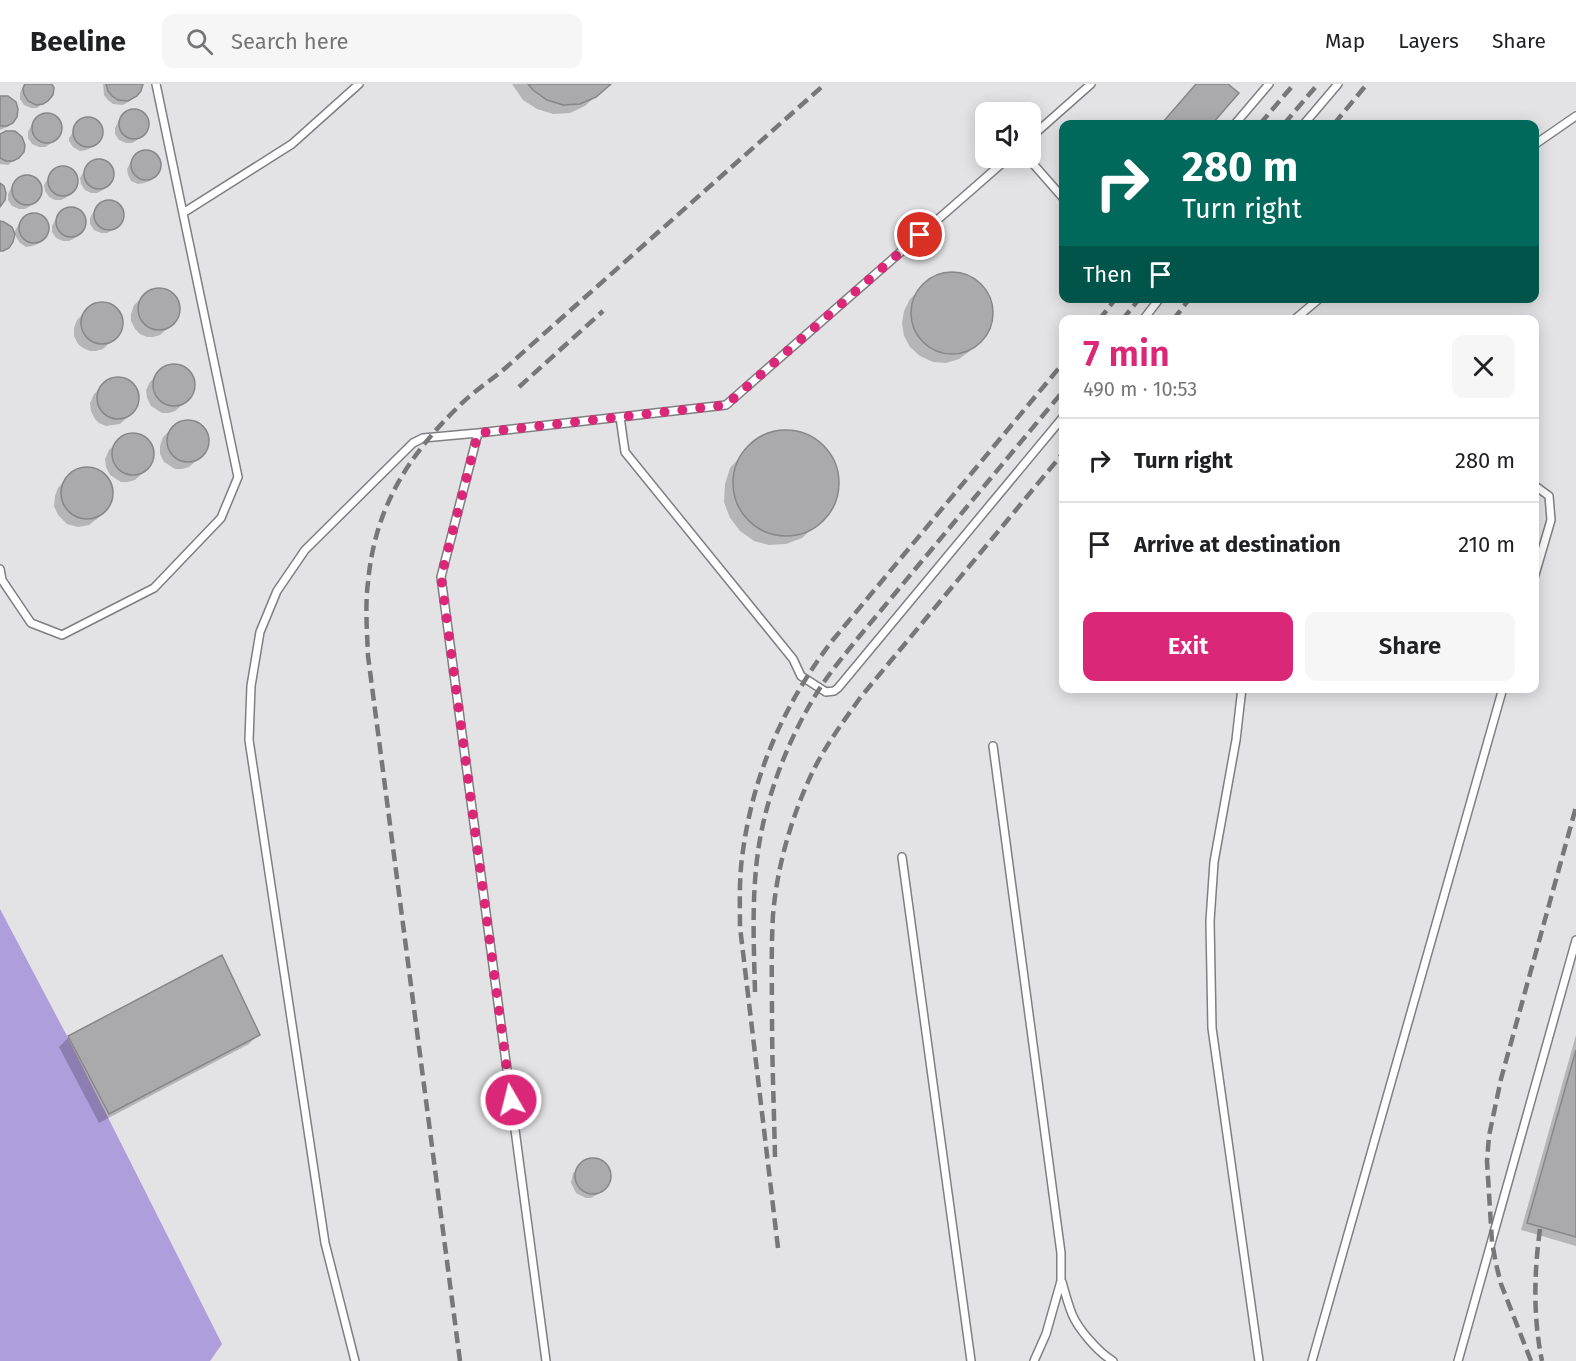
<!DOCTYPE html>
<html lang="en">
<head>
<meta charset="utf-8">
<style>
  body { margin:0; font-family:"Fira Sans",sans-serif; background:#f6f6f6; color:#202124; height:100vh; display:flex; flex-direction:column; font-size:22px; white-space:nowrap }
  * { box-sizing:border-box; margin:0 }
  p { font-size:20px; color:#757577 }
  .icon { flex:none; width:33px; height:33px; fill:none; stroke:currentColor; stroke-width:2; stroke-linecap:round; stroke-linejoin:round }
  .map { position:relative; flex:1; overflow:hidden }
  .panel { position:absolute; left:1059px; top:231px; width:480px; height:378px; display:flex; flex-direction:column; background:#fff; border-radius:12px; box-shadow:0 3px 15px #0003 }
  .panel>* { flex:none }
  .top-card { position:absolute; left:1059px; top:36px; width:480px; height:183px; border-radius:12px; box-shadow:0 3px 15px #0003; background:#00695c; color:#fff; overflow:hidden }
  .tools { position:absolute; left:975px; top:18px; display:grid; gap:12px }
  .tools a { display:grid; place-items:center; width:66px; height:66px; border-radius:12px; background:#fff; box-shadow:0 3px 15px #0003; font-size:30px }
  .pin { position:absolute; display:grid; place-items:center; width:51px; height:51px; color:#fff; margin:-26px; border:3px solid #fff; border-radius:50%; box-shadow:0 2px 6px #0007 }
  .me { position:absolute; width:66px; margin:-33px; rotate:352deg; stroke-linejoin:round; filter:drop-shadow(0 0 4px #0008) }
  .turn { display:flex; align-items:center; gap:21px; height:126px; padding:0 24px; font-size:27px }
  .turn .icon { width:78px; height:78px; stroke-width:2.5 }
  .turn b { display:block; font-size:42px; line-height:51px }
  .then { display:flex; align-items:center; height:57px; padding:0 24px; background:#0003; gap:12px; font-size:22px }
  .round { display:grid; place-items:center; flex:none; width:63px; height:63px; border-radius:12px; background:#f6f6f6 }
  .head { display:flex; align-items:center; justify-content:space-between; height:102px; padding:0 24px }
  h1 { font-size:36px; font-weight:600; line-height:45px; color:#db2777 }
  .primary-button { display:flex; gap:12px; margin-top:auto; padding:12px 24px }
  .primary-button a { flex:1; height:69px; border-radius:12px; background:#db2777; color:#fff; font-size:24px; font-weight:600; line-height:69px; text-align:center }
  .primary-button a+a { background:#f6f6f6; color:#202124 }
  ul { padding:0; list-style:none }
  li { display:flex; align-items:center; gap:18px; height:84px; padding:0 24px; border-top:2px solid #e0e0e0 }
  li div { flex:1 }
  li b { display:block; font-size:22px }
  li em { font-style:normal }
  header { display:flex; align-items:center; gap:36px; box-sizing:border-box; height:84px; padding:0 30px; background:#fff; border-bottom:2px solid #e0e0e0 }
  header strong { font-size:28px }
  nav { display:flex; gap:33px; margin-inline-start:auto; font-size:21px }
  .search { width:420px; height:54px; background:#f6f6f6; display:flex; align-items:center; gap:15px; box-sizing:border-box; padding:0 21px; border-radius:12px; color:#757577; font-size:22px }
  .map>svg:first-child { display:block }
  .water { fill:#af9edc }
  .shadow { fill:#0003 }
  .building { fill:#aaaaad; stroke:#87878a; stroke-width:1.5 }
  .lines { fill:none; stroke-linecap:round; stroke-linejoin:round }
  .lane-casing { stroke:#7f7e81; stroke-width:10 }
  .lane { stroke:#fff; stroke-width:7 }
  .rail { stroke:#777778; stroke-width:4.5; stroke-dasharray:12 6; stroke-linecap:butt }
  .route { stroke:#db2777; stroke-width:10; stroke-dasharray:0 18 }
</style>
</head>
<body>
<header>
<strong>Beeline</strong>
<div class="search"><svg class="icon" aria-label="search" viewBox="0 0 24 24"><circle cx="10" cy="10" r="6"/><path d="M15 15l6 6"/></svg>Search here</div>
<nav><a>Map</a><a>Layers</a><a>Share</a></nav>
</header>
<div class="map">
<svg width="1576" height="1277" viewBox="0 0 1576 1277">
  <rect width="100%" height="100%" fill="#e3e2e5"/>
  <path class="water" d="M 0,825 L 67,952 L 222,1260 L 210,1277 L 0,1277 Z"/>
  <path class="shadow" d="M 24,0 L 51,0 L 47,16 L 37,24 L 31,24 L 24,21 L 20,15 L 20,9 Z
    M 103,0 L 141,0 L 136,11 L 131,16 L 123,21 L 113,20 L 108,16 L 104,11 Z
    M 512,0 L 609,0 L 585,22 L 570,29 L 553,30 L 537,25 L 523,16 Z
    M 1197,0 L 1226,0 L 1237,9 L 1210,40 L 1162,40 Z
    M 0,14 L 12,38 L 7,43 L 0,46 Z
    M 131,26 L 138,27 L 145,32 L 148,39 L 147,45 L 137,56 L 132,59 L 126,59 L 119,56 L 115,50 L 115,44 L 120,34 L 125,29 Z
    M 44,30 L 51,31 L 58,36 L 61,42 L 60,49 L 50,60 L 45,63 L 39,63 L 32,60 L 28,54 L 28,48 L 33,38 L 38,33 Z
    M 85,34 L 92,34 L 99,39 L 101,46 L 101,53 L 91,64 L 86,66 L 80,67 L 73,63 L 69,57 L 69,53 L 70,53 L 78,38 Z
    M 0,52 L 18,73 L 8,81 L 0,80 Z
    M 143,67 L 151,67 L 157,73 L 160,79 L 159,86 L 150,97 L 144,99 L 138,100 L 131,97 L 128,91 L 127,85 L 132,75 L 137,70 Z
    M 96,77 L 104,77 L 110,82 L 113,89 L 112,96 L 103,106 L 97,109 L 91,109 L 85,106 L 81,100 L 80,94 L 85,85 L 90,80 Z
    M 61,84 L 68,84 L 75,89 L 77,96 L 76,103 L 67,113 L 61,116 L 55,116 L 49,113 L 45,107 L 44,101 L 49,92 L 54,87 Z
    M 24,92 L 31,93 L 38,98 L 41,104 L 39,111 L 30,122 L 25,125 L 19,125 L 12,122 L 8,116 L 8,110 L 13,100 L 18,95 Z
    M 106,117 L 114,117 L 120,122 L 123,129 L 122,136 L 113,146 L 107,149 L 101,149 L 94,146 L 90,140 L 90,134 L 95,125 L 100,120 Z
    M 68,125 L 76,125 L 82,130 L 85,137 L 84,144 L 75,154 L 69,157 L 63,157 L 56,154 L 52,148 L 52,142 L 57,133 L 62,128 Z
    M 31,130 L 39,130 L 45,136 L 48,142 L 47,149 L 38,160 L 32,162 L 26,163 L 20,159 L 16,153 L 15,147 L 20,138 L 25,133 Z
    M 954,189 L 967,191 L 978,198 L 986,208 L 991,220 L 992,233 L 988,246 L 980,257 L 970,267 L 959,275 L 946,279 L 933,278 L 920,272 L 910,263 L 904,252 L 902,239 L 904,227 L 910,215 L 930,196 L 942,190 Z
    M 156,205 L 165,205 L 176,213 L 179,223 L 178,232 L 174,239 L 160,251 L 153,253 L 147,253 L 140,250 L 135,245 L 131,237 L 131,230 L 134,221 L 150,207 Z
    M 98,219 L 108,220 L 114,223 L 118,228 L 122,237 L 121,246 L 116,253 L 103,265 L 96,267 L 90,267 L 83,264 L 78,260 L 74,252 L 74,244 L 77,236 L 92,221 Z
    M 171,281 L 180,282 L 186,285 L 191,290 L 194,299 L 193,308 L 189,315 L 175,327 L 169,329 L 162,329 L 151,322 L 147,314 L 146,306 L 150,298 L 165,283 Z
    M 115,294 L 124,295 L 130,298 L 135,303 L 138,312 L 137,321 L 133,328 L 120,340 L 106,342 L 99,339 L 95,335 L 91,327 L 90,319 L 94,310 L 109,296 Z
    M 184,337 L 194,338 L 200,341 L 205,346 L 208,355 L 207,364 L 203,371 L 189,383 L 182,385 L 175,385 L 164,378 L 160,370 L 160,362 L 163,353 L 178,339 Z
    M 784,348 L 801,350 L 816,358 L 828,370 L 835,385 L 837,402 L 833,418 L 825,433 L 814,443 L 802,454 L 786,460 L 769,461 L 754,457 L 740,447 L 730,434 L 724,418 L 725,400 L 730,384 L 752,360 L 767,351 Z
    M 130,350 L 139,351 L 145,354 L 150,359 L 153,368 L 152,377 L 148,384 L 135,396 L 128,398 L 121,398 L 110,391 L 106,383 L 105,375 L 109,366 L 124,352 Z
    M 82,385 L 91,385 L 97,386 L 108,396 L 111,403 L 112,415 L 106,426 L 98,434 L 89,441 L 78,443 L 67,440 L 58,431 L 54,422 L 55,412 L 58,404 L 71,390 Z
    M 258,950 L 249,960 L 99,1039 L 59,963 L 69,953 Z
    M 1576,951 L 1576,1162 L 1521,1146 Z
    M 592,1076 L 597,1076 L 606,1082 L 609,1092 L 606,1103 L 601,1108 L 591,1114 L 586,1114 L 576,1109 L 571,1099 L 573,1089 L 587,1077 Z"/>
  <path class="building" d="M 25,0 L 52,0 L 54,4 L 53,11 L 48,17 L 43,20 L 36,21 L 28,17 L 24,10 L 23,4 Z
    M 106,0 L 143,0 L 141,7 L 137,12 L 128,17 L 118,16 L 112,12 L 108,7 Z
    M 528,0 L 611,0 L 596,13 L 580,20 L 563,21 L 547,16 L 533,6 Z
    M 1196,0 L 1228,0 L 1239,9 L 1212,40 L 1164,40 L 1162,39 Z
    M 0,12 L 8,12 L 16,18 L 18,25 L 17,33 L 13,39 L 7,42 L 0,42 Z
    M119 40a15 15 0 1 1 30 0a15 15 0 1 1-30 0Z
    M32 44a15 15 0 1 1 30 0a15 15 0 1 1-30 0Z
    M73 48a15 15 0 1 1 30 0a15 15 0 1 1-30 0Z
    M 6,47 L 15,47 L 22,53 L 25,61 L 24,68 L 19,74 L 13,77 L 6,77 L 0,74 L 0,50 Z
    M131 81a15 15 0 1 1 30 0a15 15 0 1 1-30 0Z
    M84 90a15 15 0 1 1 30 0a15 15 0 1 1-30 0Z
    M48 97a15 15 0 1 1 30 0a15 15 0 1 1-30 0Z
    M12 106a15 15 0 1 1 30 0a15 15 0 1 1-30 0Z
    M 0,99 L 4,102 L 6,109 L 5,116 L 0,123 Z
    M94 131a15 15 0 1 1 30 0a15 15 0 1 1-30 0Z
    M56 138a15 15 0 1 1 30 0a15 15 0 1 1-30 0Z
    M19 144a15 15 0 1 1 30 0a15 15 0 1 1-30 0Z
    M 0,137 L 4,138 L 12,143 L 15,150 L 13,158 L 9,164 L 3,167 L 0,167 Z
    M911 229a41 41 0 1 1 82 0a41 41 0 1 1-82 0Z
    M138 225a21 21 0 1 1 42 0a21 21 0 1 1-42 0Z
    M81 239a21 21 0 1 1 42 0a21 21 0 1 1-42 0Z
    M153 301a21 21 0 1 1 42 0a21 21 0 1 1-42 0Z
    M97 314a21 21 0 1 1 42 0a21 21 0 1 1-42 0Z
    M167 357a21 21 0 1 1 42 0a21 21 0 1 1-42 0Z
    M733 399a53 53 0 1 1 106 0a53 53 0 1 1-106 0Z
    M112 370a21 21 0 1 1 42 0a21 21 0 1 1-42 0Z
    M61 409a26 26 0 1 1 52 0a26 26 0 1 1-52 0Z
    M 222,871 L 260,951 L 109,1030 L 68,952 Z
    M 1576,966 L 1576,1153 L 1527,1139 Z
    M575 1092a18 18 0 1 1 36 0a18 18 0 1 1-36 0Z"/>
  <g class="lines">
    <g class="lane-casing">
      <path id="lane" d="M 1235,40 L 1269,0
        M 1304,40 L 1338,0
        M 1030,54 L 1091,0
        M 1534,61 L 1576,32
        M 1028,74 L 1064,115
        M 183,129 L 292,60 L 359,0
        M 1143,236 L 1160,214
        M 1294,236 L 1320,214
        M 620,333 L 625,368 L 793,575 L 801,592 L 826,608 L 834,607 L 838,604 L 1064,332
        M 1534,401 L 1549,412 L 1551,436 L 1534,494
        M 0,485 L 2,496 L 31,539 L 62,551 L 154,504 L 221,434 L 238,393 L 156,0
        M 1242,604 L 1236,656 L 1214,778 L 1210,837 L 1212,944 L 1259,1277
        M 993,662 L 1061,1169 L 1061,1197 L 1046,1250 L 1034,1277
        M 902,773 L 971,1277
        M 1062,1198 C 1065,1209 1068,1220 1072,1230 C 1078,1245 1099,1269 1113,1277
        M 355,1277 L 325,1159 L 249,656 L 251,602 L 260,548 L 277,507 L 305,466 L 413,359 L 423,354 L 478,349
        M 546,1277 L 441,493 L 478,349 L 726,321 L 1008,74
        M 1312,1277 L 1503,604
        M 1458,1277 L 1576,856"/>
    </g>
    <use href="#lane" class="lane"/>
    <path class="rail" d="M 1260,40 L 1294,0
      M 1284,40 L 1318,0
      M 1334,40 L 1367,0
      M 1099,236 L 1116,214
      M 1122,236 L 1140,214
      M 1173,236 L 1190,214
      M 519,303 L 603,227
      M 755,908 C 754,867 752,826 756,785 C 761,727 783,666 812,617 C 825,594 842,574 858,554 L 1064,306
      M 775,1073 C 774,1025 772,978 772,931 C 772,898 771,865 773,831 C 777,782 792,731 813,687 C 826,661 843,638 860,614 L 1064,368
      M 1540,1145 C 1534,1189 1533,1233 1542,1277
      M 778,1164 L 740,843 C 740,820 739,797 742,774 C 752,693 782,623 832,557 L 1064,278
      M 460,1277 L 368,572 C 367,547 365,522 368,498 C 375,424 407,373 459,322 C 472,309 488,298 502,287 L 825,0
      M 1531,1277 L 1501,1200 L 1496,1180 L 1492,1158 L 1487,1077 L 1489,1052 L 1501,995 L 1576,723"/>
  </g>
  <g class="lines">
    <path class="route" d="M 511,1016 L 441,493 L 478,349 L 726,321 L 920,151"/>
  </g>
</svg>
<div class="tools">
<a><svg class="icon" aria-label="sound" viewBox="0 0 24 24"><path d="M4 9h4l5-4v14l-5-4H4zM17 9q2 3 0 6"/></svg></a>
</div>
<div class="pin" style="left:920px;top:151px;background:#d93025"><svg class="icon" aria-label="arrive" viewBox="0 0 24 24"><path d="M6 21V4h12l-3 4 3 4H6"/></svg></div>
<svg class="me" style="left:511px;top:1016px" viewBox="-20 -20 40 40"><circle r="17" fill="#db2777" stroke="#fff" stroke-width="3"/><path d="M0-11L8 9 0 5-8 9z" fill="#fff"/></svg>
<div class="top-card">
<div class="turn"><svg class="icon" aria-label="right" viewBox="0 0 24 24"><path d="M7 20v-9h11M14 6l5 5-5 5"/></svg><div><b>280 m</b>Turn right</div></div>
<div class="then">Then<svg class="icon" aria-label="arrive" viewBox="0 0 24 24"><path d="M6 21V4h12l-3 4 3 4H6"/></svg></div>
</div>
<section class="panel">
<div class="head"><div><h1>7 min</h1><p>490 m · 10:53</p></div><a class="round"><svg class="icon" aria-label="close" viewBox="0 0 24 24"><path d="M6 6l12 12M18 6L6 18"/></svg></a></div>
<ul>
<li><svg class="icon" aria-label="right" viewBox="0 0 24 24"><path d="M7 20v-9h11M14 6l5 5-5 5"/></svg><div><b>Turn right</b></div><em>280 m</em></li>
<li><svg class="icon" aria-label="arrive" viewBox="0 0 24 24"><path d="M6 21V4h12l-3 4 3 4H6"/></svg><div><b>Arrive at destination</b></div><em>210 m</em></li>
</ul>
<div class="primary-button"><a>Exit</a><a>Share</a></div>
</section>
</div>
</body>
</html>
